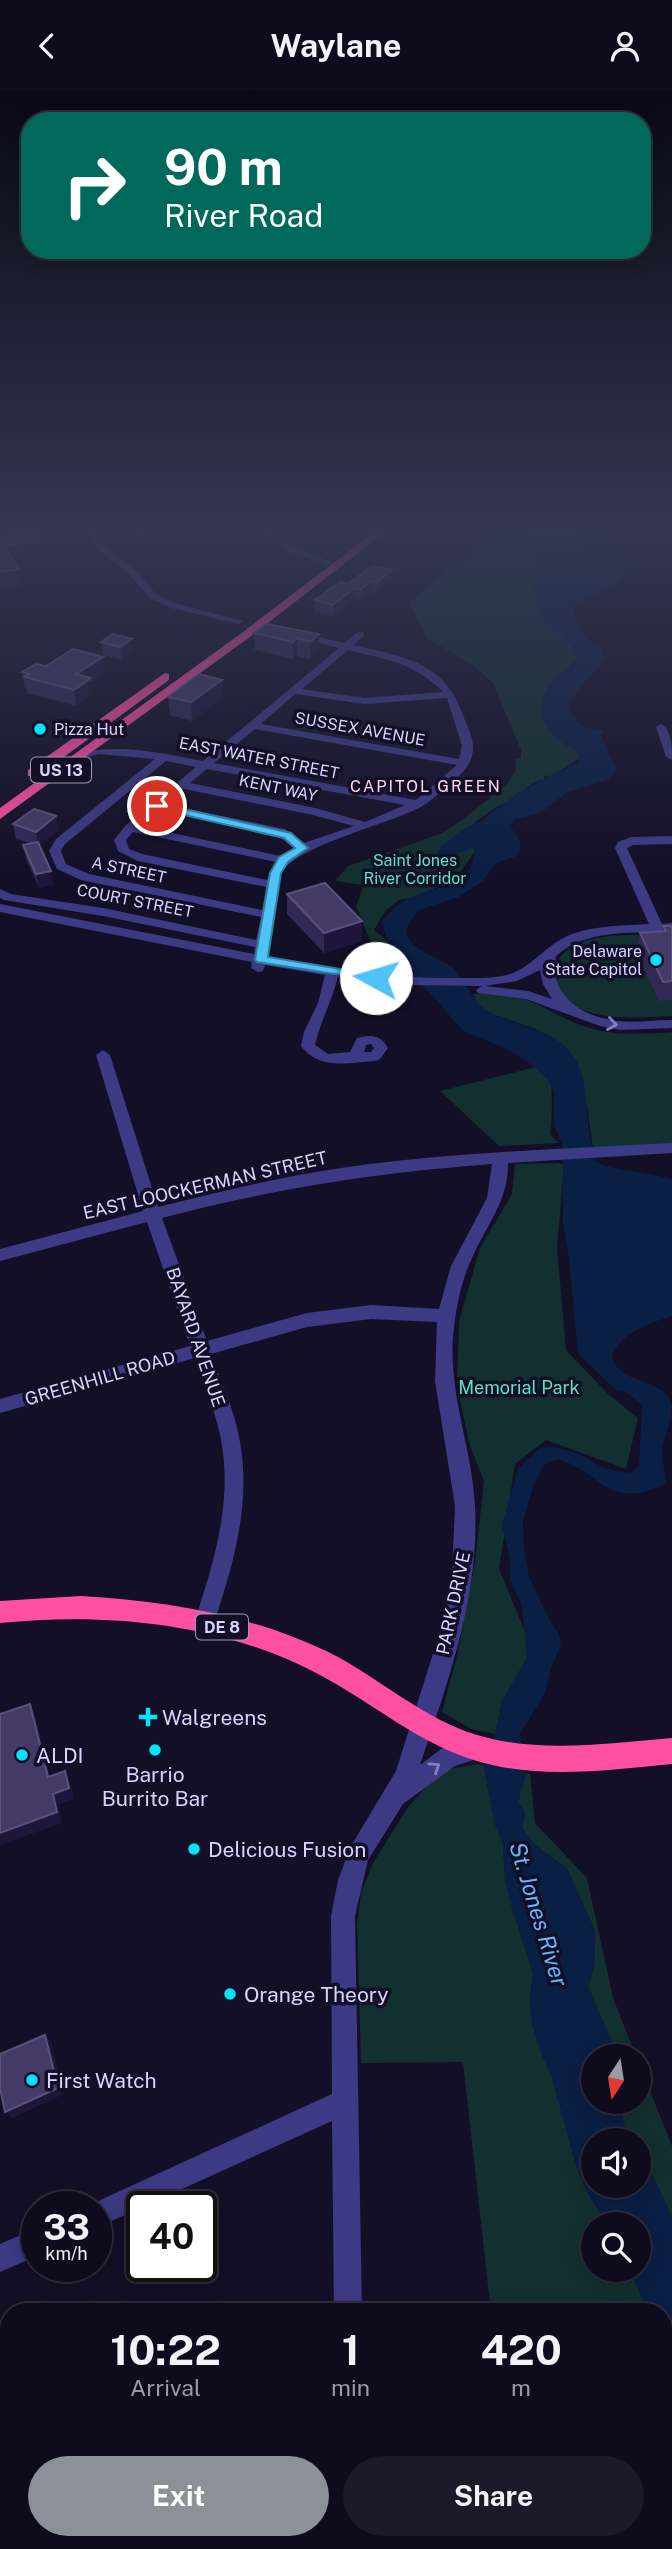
<!DOCTYPE html>
<html lang="en">
<head>
<meta charset="utf-8">
<style>
  body { margin:0; font-family:"Public Sans",sans-serif; background:#1c1929; color:#f1f3f6; height:100vh; display:flex; flex-direction:column; font-size:26px; white-space:nowrap }
  * { box-sizing:border-box; margin:0 }
  p { font-size:23px; color:#9b9ba3 }
  .icon { flex:none; width:38px; height:38px; fill:none; stroke:currentColor; stroke-width:2; stroke-linecap:round; stroke-linejoin:round }
  .map { position:relative; flex:1; overflow:hidden }
  .drawer { position:absolute; left:0px; top:2212px; width:672px; height:247px; display:flex; flex-direction:column; background:#0e0b1c; border-radius:28px 28px 0 0; box-shadow:0 4px 18px #0003,0 0 0 2px #2e2b3b }
  .drawer>* { flex:none }
  .banner { position:absolute; left:21px; top:21px; width:630px; height:147px; border-radius:28px; box-shadow:0 4px 18px #0003,0 0 0 2px #2e2b3b; background:#00695c; color:#fff; overflow:hidden }
  .needle { width:46px; rotate:192deg }
  .buttons { position:absolute; left:581px; top:1953px; display:grid; gap:14px }
  .buttons a { display:grid; place-items:center; width:70px; height:70px; border-radius:50%; background:#0e0b1c; box-shadow:0 4px 18px #0003,0 0 0 2px #2e2b3b; font-size:35px }
  .speed { position:absolute; left:21px; top:2100px; display:flex; gap:14px; font-size:35px; font-weight:700; text-align:center }
  .speed>* { display:grid; place-content:center; width:91px; height:91px; border-radius:50%; background:#0e0b1c; box-shadow:0 4px 18px #0003,0 0 0 2px #2e2b3b; line-height:1 }
  .speed small { font-size:18px; font-weight:400 }
  .speed .limit { border:4px solid #111; border-radius:10px; background:#fff; color:#111 }
  .pin { position:absolute; display:grid; place-items:center; width:60px; height:60px; color:#fff; margin:-30px; border:4px solid #fff; border-radius:50%; box-shadow:0 2px 7px #0007 }
  .me { position:absolute; width:77px; margin:-38px; rotate:276deg; stroke-linejoin:round; filter:drop-shadow(0 0 5px #0008) }
  .turn { display:flex; align-items:center; gap:24px; height:147px; padding:0 28px; font-size:32px }
  .turn .icon { width:91px; height:91px; stroke-width:2.5 }
  .turn b { display:block; font-size:49px; line-height:60px }
  .eta { display:flex; justify-content:space-evenly; align-items:center; height:119px; text-align:center }
  .eta b { font-size:42px; font-weight:700; line-height:49px }
  .cta { display:flex; gap:14px; margin-top:auto; padding:14px 28px }
  .cta a { flex:1; height:80px; border-radius:42px; background:#8c9099; color:#fff; font-size:28px; font-weight:700; line-height:80px; text-align:center }
  .cta a+a { background:#1c1929; color:#f1f3f6 }
  header { display:flex; justify-content:space-between; align-items:center; height:91px; padding:0 28px; background:#0e0b1c; font-size:32px; font-weight:700 }
  .map>svg:first-child { display:block }
  .green { fill:#12302f }
  .water { fill:#0a1f44 }
  .lines { fill:none; stroke-linecap:round; stroke-linejoin:round }
  .minor { fill:#3d3a85; fill-rule:evenodd }
  .highway { fill:#ff4fa3; fill-rule:evenodd }
  .wall { fill:#312854 }
  .shaded-wall { fill:#1d163a }
  .building { fill:#433a66; stroke:#5a527e; stroke-width:2 }
  .oneway { stroke:#837fbc }
  .route { fill:#4fc3f7; stroke:#337fa1; stroke-width:2 }
  .poi-dot { fill:#00e5ff; stroke:#130f26; stroke-width:2.5 }
  .labels { text-anchor:middle; dominant-baseline:central; stroke-width:7; stroke-linejoin:round; paint-order:stroke }
  .far-poi-label { font-size:16px; fill:#d9d4ff; stroke:#130f26; text-anchor:start }
  .far-street-label { font-size:16px; fill:#d9d4ff; stroke:#130f26 }
  .shield { fill:#130f26; stroke:#9e99be; stroke-width:2 }
  .shield-label { font-size:16px; font-weight:bold; fill:#d9d4ff }
  .far-neighbourhood-label { font-size:16px; letter-spacing:2px; fill:#ffd6f0; stroke:#130f26 }
  .far-park-label { font-size:16px; fill:#5fe0c0; stroke:#130f26 }
  .street-label { font-size:18px; fill:#d9d4ff; stroke:#130f26 }
  .park-label { font-size:18px; fill:#5fe0c0; stroke:#130f26 }
  .near-poi-label { font-size:21px; fill:#d9d4ff; stroke:#130f26; text-anchor:start }
  .near-water-label { font-size:23px; font-style:italic; fill:#62b6ff; stroke:#130f26 }
</style>
</head>
<body>
<header><svg class="icon" aria-label="back" viewBox="0 0 24 24"><path d="M15 5l-7 7 7 7"/></svg>Waylane<svg class="icon" aria-label="person" viewBox="0 0 24 24"><circle cx="12" cy="8" r="4"/><path d="M4 21q1-7 8-7t8 7"/></svg></header>
<div class="map">
<svg width="672" height="2458" viewBox="0 0 672 2458">
  <rect width="100%" height="100%" fill="#130f26"/>
  <path class="green" d="M 499,438 L 525,438 L 542,453 L 542,463 L 538,467 L 537,487 L 581,563 L 542,606 L 583,668 L 577,668 C 568,676 560,679 550,686 L 544,684 L 545,690 L 540,689 L 527,696 L 525,704 L 498,715 L 475,731 L 476,759 L 455,788 L 421,804 L 399,809 L 385,820 L 374,839 L 413,871 L 418,886 L 384,884 L 356,815 L 364,794 L 335,790 L 348,775 L 440,743 L 462,729 L 508,692 L 515,681 L 516,667 L 521,667 L 521,659 L 493,592 L 473,574 L 428,548 L 409,512 Z
    M 672,843 L 672,925 C 635,927 563,935 556,884 C 553,868 567,858 580,852 C 606,841 644,845 672,843 Z
    M 473,903 C 523,896 545,922 586,936 C 615,945 643,943 672,941 L 672,1053 L 593,1058 L 588,1021 L 577,970 L 536,938 L 495,924 L 478,914 Z
    M 540,975 C 543,979 548,985 550,990 C 553,998 552,1033 550,1043 L 558,1052 L 499,1055 L 440,1000 Z
    M 560,1072 L 564,1075 L 557,1156 L 566,1259 L 608,1303 L 638,1327 L 626,1378 L 546,1349 L 515,1373 L 499,1478 L 527,1545 L 527,1572 L 502,1610 L 495,1643 L 471,1638 L 442,1621 L 457,1565 L 475,1471 L 484,1390 L 470,1355 L 457,1296 L 459,1230 L 480,1157 L 512,1103 L 515,1073 Z
    M 477,1673 L 530,1683 L 535,1732 L 587,1787 L 613,1907 L 636,1965 L 618,1965 L 588,1896 L 595,1872 L 595,1840 L 567,1778 L 532,1751 L 522,1737 L 525,1721 L 518,1711 L 522,1694 L 484,1677 L 495,1733 L 503,1753 L 505,1787 L 513,1820 L 533,1882 L 530,1908 L 540,1959 L 552,1986 L 576,2074 L 585,2097 L 607,2133 L 593,2133 L 593,2179 L 630,2179 L 648,2221 L 491,2221 L 463,1971 L 361,1972 L 357,1834 L 361,1802 L 373,1772 L 408,1716 L 437,1684 L 450,1678 Z
    M 639,1972 L 672,2055 L 672,2126 L 653,2086 L 639,2067 L 639,2049 L 629,2049 L 618,2011 L 639,2011 Z
    M 663,2254 L 672,2273 L 672,2458 L 519,2458 L 518,2450 L 663,2450 Z"/>
  <path class="water" d="M 518,438 C 553,438 572,435 604,450 L 582,456 L 590,464 L 617,464 L 628,471 C 621,506 592,495 574,516 C 574,534 586,552 604,556 L 602,565 L 606,566 C 596,582 568,603 570,621 L 582,635 L 604,640 L 601,644 L 617,679 L 609,688 L 566,702 L 539,723 L 515,728 L 510,736 C 519,746 524,753 517,765 L 496,772 L 483,790 L 459,806 L 419,819 C 415,824 409,831 407,837 C 403,856 438,867 449,874 C 462,882 471,907 482,916 C 508,936 550,934 571,962 C 588,983 585,1014 589,1040 C 590,1050 593,1061 596,1071 C 610,1079 652,1082 672,1088 L 672,1225 C 649,1233 622,1240 612,1265 C 618,1295 666,1286 672,1314 C 672,1331 664,1344 662,1361 C 661,1372 667,1381 665,1393 C 605,1421 603,1380 557,1368 L 544,1374 L 534,1392 L 523,1431 L 524,1459 L 529,1486 L 551,1532 L 559,1543 L 561,1554 L 551,1577 L 545,1602 L 520,1643 L 526,1683 L 518,1711 L 525,1721 L 522,1737 L 532,1751 L 567,1778 L 595,1840 L 595,1872 L 588,1896 L 618,1965 L 593,1965 L 593,2011 L 618,2011 L 629,2049 L 593,2049 L 593,2095 L 639,2095 L 639,2067 L 653,2086 L 672,2126 L 672,2273 L 663,2254 L 663,2221 L 648,2221 L 630,2179 L 639,2179 L 639,2133 L 607,2133 L 585,2097 L 576,2074 L 552,1986 L 540,1959 L 532,1933 L 530,1908 L 533,1882 L 513,1820 L 505,1788 L 503,1753 L 495,1733 L 484,1676 L 496,1640 L 502,1610 L 527,1566 L 522,1514 L 510,1489 L 510,1469 L 502,1434 L 518,1378 L 540,1357 L 551,1355 L 579,1363 L 606,1378 L 630,1382 L 639,1375 L 642,1314 L 624,1300 L 618,1301 L 578,1263 L 569,1168 L 563,1133 L 563,1054 L 554,1034 L 554,1001 L 549,990 L 532,974 L 509,959 L 464,940 L 454,930 L 437,909 L 391,864 L 382,830 C 390,822 397,813 407,808 C 432,794 476,799 474,757 L 442,768 L 437,763 L 442,755 L 463,738 L 480,731 L 519,701 L 579,671 L 577,660 C 547,646 528,622 552,590 C 559,581 571,578 578,568 C 566,533 532,542 534,489 C 534,480 542,473 544,464 L 540,453 Z"/>
  <g class="lines">
    <path class="minor" d="M 84,438 L 92,438 L 107,457 L 134,478 L 157,504 L 178,513 L 243,530 L 238,533 L 172,517 L 151,508 L 128,482 L 101,461 Z
      M 256,438 L 265,438 L 287,453 L 332,471 L 328,474 L 289,461 Z
      M 298,541 L 344,552 L 358,541 L 364,541 L 364,545 L 353,554 C 403,566 445,570 463,624 C 466,633 473,645 473,655 C 474,672 461,684 449,694 C 439,702 430,711 419,717 C 385,734 299,754 281,782 L 267,866 C 330,878 394,888 458,887 C 474,887 491,888 507,884 C 529,878 541,860 560,849 C 585,834 620,835 649,833 L 615,757 L 618,751 L 631,746 L 672,745 L 672,753 L 633,754 L 627,757 L 662,833 L 672,832 L 672,840 C 633,843 587,837 556,865 C 548,905 583,926 618,930 C 635,932 654,929 672,929 L 672,937 L 620,939 L 600,935 L 526,908 L 478,902 L 476,899 L 482,895 L 407,894 L 338,886 C 332,910 320,931 315,954 L 328,963 L 350,961 L 357,947 C 371,943 381,944 388,957 L 380,968 L 375,970 C 348,972 319,979 301,955 L 304,941 L 318,912 L 325,884 L 265,874 L 263,880 L 258,881 L 251,877 L 252,871 L 0,821 L 0,813 L 254,863 L 255,856 L 103,825 L 4,809 L 0,807 L 0,798 L 11,803 L 103,817 L 256,849 L 261,826 L 81,789 L 57,778 L 49,760 L 56,748 L 155,668 L 99,663 L 78,669 L 72,666 L 74,664 C 118,651 159,662 203,670 L 339,557 L 295,546 L 295,542 ZM 348,559 C 386,568 415,572 443,601 L 364,607 L 302,598 ZM 295,603 L 364,613 L 447,607 L 462,655 L 459,668 L 261,633 ZM 255,638 L 457,674 L 416,709 L 214,672 ZM 166,670 L 196,676 L 126,734 L 114,749 L 118,760 L 138,770 L 266,796 L 262,819 L 89,783 L 66,773 L 61,760 L 65,753 ZM 207,678 L 405,714 L 365,731 L 315,717 L 190,692 ZM 184,698 L 313,724 L 354,735 L 304,752 L 285,738 L 165,713 ZM 159,719 L 277,744 L 294,757 L 281,765 L 139,735 ZM 133,741 L 276,771 L 267,789 L 142,763 L 129,758 L 126,749 ZM 540,879 L 543,893 L 552,908 L 528,900 L 485,895 L 517,890 ZM 371,953 L 374,957 L 371,961 L 364,961 L 366,954 Z
      M 661,633 C 672,639 672,657 672,669 L 666,666 L 656,636 Z
      M 103,959 L 110,964 L 158,1116 C 218,1101 280,1086 341,1077 C 451,1061 562,1058 672,1052 L 672,1062 L 508,1072 C 509,1108 487,1134 473,1165 C 462,1187 457,1212 454,1236 C 446,1298 472,1354 475,1415 C 480,1503 448,1591 420,1674 L 441,1658 L 478,1646 L 486,1649 L 489,1657 L 486,1665 L 455,1675 L 403,1713 L 368,1769 L 355,1825 L 362,2221 L 334,2221 L 332,2030 L 96,2137 L 96,2116 L 85,2116 L 332,2003 L 331,1825 L 338,1789 L 351,1755 L 396,1680 L 437,1550 L 452,1481 L 455,1415 L 435,1290 L 437,1231 L 371,1228 L 307,1236 L 211,1263 C 219,1285 229,1307 235,1329 C 255,1400 236,1465 214,1532 L 211,1539 L 204,1542 L 197,1539 L 194,1532 C 216,1465 237,1398 216,1328 C 210,1308 202,1287 195,1267 L 0,1322 L 0,1308 L 190,1255 L 147,1131 L 0,1170 L 0,1158 L 143,1120 L 96,964 ZM 492,1073 L 487,1107 L 451,1175 L 439,1218 L 371,1214 L 307,1222 L 207,1250 L 162,1127 C 271,1098 380,1081 492,1073 Z
      M 37,2137 L 37,2165 L 0,2181 L 0,2153 Z
      M 335,2450 L 367,2450 L 367,2458 L 335,2458 Z"/>
    <path class="highway" d="M 378,438 L 389,438 L 251,545 L 0,728 L 0,717 L 243,541 Z
      M 165,582 L 169,583 L 169,589 L 38,685 L 28,685 L 28,679 Z
      M 81,1505 C 170,1510 258,1525 338,1566 C 384,1591 426,1629 477,1644 C 540,1663 608,1652 672,1647 L 672,1673 C 608,1679 540,1689 477,1670 C 419,1653 373,1612 320,1584 C 223,1532 107,1521 0,1532 L 0,1510 Z"/>
  </g>
  <path class="wall" d="M 134,438 L 169,438 L 170,445 L 143,449 Z
    M 372,475 L 392,490 L 376,502 L 372,501 L 361,509 L 355,508 L 333,525 L 315,521 L 315,509 L 348,493 Z
    M 254,542 L 319,543 L 319,561 L 310,568 L 297,565 L 293,568 L 255,559 Z
    M 113,543 L 133,561 L 122,569 L 103,564 L 101,551 Z
    M 46,575 L 105,582 L 91,591 L 93,603 L 76,615 L 27,602 L 27,598 L 25,598 L 22,581 Z
    M 168,606 L 223,607 L 192,630 L 170,624 Z
    M 56,725 L 59,739 L 39,754 L 54,794 L 39,797 L 26,768 L 23,754 L 30,752 L 16,748 L 13,733 Z
    M 287,803 L 362,830 L 362,850 L 324,862 L 287,823 Z
    M 663,835 L 672,835 L 672,909 L 659,910 L 636,861 L 640,842 L 662,840 Z"/>
  <path class="shaded-wall" d="M 141,438 L 169,438 L 170,445 L 143,449 Z
    M 44,449 L 46,466 L 7,471 L 5,455 Z
    M 19,478 L 22,495 L 0,498 L 0,481 Z
    M 392,479 L 392,490 L 376,502 L 377,491 Z
    M 372,490 L 372,501 L 361,509 L 361,498 Z
    M 355,497 L 355,508 L 333,525 L 333,514 Z
    M 319,543 L 319,561 L 310,568 L 310,551 Z
    M 297,547 L 297,565 L 293,568 L 293,551 Z
    M 132,548 L 133,561 L 122,569 L 120,556 Z
    M 103,566 L 105,582 L 91,591 L 93,603 L 76,615 L 74,599 L 76,583 Z
    M 222,589 L 223,607 L 192,630 L 191,611 Z
    M 56,725 L 59,739 L 38,755 L 36,741 Z
    M 51,780 L 54,794 L 39,797 L 36,783 Z
    M 362,830 L 362,850 L 324,862 L 324,842 Z
    M 30,1613 L 35,1624 L 53,1697 L 48,1686 Z
    M 65,1680 L 70,1691 L 74,1708 L 58,1714 L 62,1732 L 0,1754 L 0,1742 L 53,1703 Z
    M 45,1944 L 51,1951 L 64,2003 L 12,2027 L 5,2021 Z"/>
  <path class="building" d="M 38,441 L 44,449 L 5,455 L 19,478 L 0,481 L 0,446 Z
    M 372,475 L 392,479 L 377,491 L 372,490 L 361,498 L 355,497 L 333,514 L 315,509 L 340,491 L 348,493 Z
    M 266,533 L 319,543 L 310,551 L 297,547 L 293,551 L 254,542 Z
    M 113,543 L 132,548 L 120,556 L 101,551 Z
    M 73,558 L 103,566 L 76,583 L 91,587 L 74,599 L 24,586 L 29,583 L 22,581 L 36,573 L 46,575 Z
    M 199,583 L 222,589 L 191,611 L 168,606 Z
    M 34,718 L 56,725 L 36,741 L 13,733 Z
    M 38,751 L 51,780 L 36,783 L 23,754 Z
    M 325,792 L 362,830 L 324,842 L 287,803 Z
    M 663,835 L 672,835 L 672,890 L 663,891 L 640,842 L 666,840 Z
    M 30,1613 L 48,1686 L 65,1680 L 69,1697 L 53,1703 L 57,1721 L 0,1742 L 0,1623 Z
    M 45,1944 L 58,1997 L 5,2021 L 0,1997 L 0,1963 Z"/>
  <defs><path id="oneway-chevron" d="M-2-3.5L2.5 0L-2 3.5" fill="none" stroke-width="1.6" stroke-linecap="round" stroke-linejoin="round" transform="scale(1.75)"/></defs>
  <g class="oneway">
    <use href="#oneway-chevron" transform="translate(612 933) rotate(9)"/>
    <use href="#oneway-chevron" transform="translate(435 1676) rotate(-34)"/>
  </g>
  <linearGradient id="sky" x2="0" y2="1"><stop stop-color="#0a0815"/><stop offset="0.56" stop-color="#333752"/><stop offset="1" stop-color="#333752" stop-opacity="0"/></linearGradient>
  <rect width="672" height="782" fill="url(#sky)"/>
  <path class="route" d="M 157,712 L 291,742 L 308,757 L 288,771 L 281,782 L 268,866 L 376,884 L 383,887 L 381,890 L 257,871 L 255,869 L 270,782 L 279,766 L 295,757 L 284,747 L 153,717 L 153,713 Z"/>
  <g class="poi-dot">
    <circle cx="40" cy="638" r="7"/>
    <circle cx="656" cy="869" r="7"/>
    <path d="M144.5 1615.5h7v7h7v7h-7v7h-7v-7h-7v-7h7z"/>
    <circle cx="155" cy="1659" r="7"/>
    <circle cx="22" cy="1664" r="7"/>
    <circle cx="194" cy="1758" r="7"/>
    <circle cx="230" cy="1903" r="7"/>
    <circle cx="32" cy="1989" r="7"/>
  </g>
  <g class="labels">
    <g class="far-poi-label">
      <text x="54" y="638">Pizza Hut</text>
      <text x="642" y="860" text-anchor="end">Delaware<tspan x="642" dy="18">State Capitol</tspan></text>
    </g>
    <g class="far-street-label">
      <text transform="translate(360 638) rotate(10)">SUSSEX AVENUE</text>
      <text transform="translate(259 667) rotate(11)">EAST WATER STREET</text>
      <text transform="translate(278 697) rotate(12)">KENT WAY</text>
      <text transform="translate(129 779) rotate(12)">A STREET</text>
      <text transform="translate(135 810) rotate(11)">COURT STREET</text>
    </g>
    <g class="shield">
      <rect x="31" y="666.5" width="60" height="25" rx="5"/>
      <rect x="196" y="1523.5" width="52" height="25" rx="5"/>
    </g>
    <g class="shield-label">
      <text x="61" y="679">US 13</text>
      <text x="222" y="1536">DE 8</text>
    </g>
    <g class="far-neighbourhood-label">
      <text x="426" y="695">CAPITOL GREEN</text>
    </g>
    <g class="far-park-label">
      <text x="415" y="769">Saint Jones<tspan x="415" dy="18">River Corridor</tspan></text>
    </g>
    <g class="street-label">
      <text transform="translate(205 1094) rotate(-13)">EAST LOOCKERMAN STREET</text>
      <text transform="translate(196 1246) rotate(71)">BAYARD AVENUE</text>
      <text transform="translate(100 1287) rotate(-16)">GREENHILL ROAD</text>
      <text transform="translate(453 1512) rotate(-78)">PARK DRIVE</text>
    </g>
    <g class="park-label">
      <text x="519" y="1296">Memorial Park</text>
    </g>
    <g class="near-poi-label">
      <text x="162" y="1626">Walgreens</text>
      <text x="36" y="1664">ALDI</text>
      <text x="155" y="1683" text-anchor="middle">Barrio<tspan x="155" dy="24">Burrito Bar</tspan></text>
      <text x="208" y="1758">Delicious Fusion</text>
      <text x="244" y="1903">Orange Theory</text>
      <text x="46" y="1989">First Watch</text>
    </g>
    <g class="near-water-label">
      <text transform="translate(539 1823) rotate(73)">St. Jones River</text>
    </g>
  </g>
</svg>
<div class="buttons">
<a><svg class="needle" viewBox="-14 -14 28 28"><path d="M0-13l5 13h-10z" fill="#e53935"/><path d="M0 13l5-13h-10z" fill="#9b9ba3"/></svg></a>
<a><svg class="icon" aria-label="sound" viewBox="0 0 24 24"><path d="M4 9h4l5-4v14l-5-4H4zM17 9q2 3 0 6"/></svg></a>
<a><svg class="icon" aria-label="search" viewBox="0 0 24 24"><circle cx="10" cy="10" r="6"/><path d="M15 15l6 6"/></svg></a>
</div>
<div class="speed"><div>33<small>km/h</small></div><div class="limit">40</div></div>
<div class="pin" style="left:157px;top:715px;background:#d93025"><svg class="icon" aria-label="arrive" viewBox="0 0 24 24"><path d="M6 21V4h12l-3 4 3 4H6"/></svg></div>
<svg class="me" style="left:376px;top:887px" viewBox="-20 -20 40 40"><circle r="19" fill="#fff"/><path d="M0-13L10 11 0 6-10 11z" fill="#4fc3f7"/></svg>
<div class="banner">
<div class="turn"><svg class="icon" aria-label="right" viewBox="0 0 24 24"><path d="M7 20v-9h11M14 6l5 5-5 5"/></svg><div><b>90 m</b>River Road</div></div>
</div>
<section class="drawer">
<div class="eta">
<div><b>10:22</b><p>Arrival</p></div>
<div><b>1</b><p>min</p></div>
<div><b>420</b><p>m</p></div>
</div>
<div class="cta"><a>Exit</a><a>Share</a></div>
</section>
</div>
</body>
</html>
